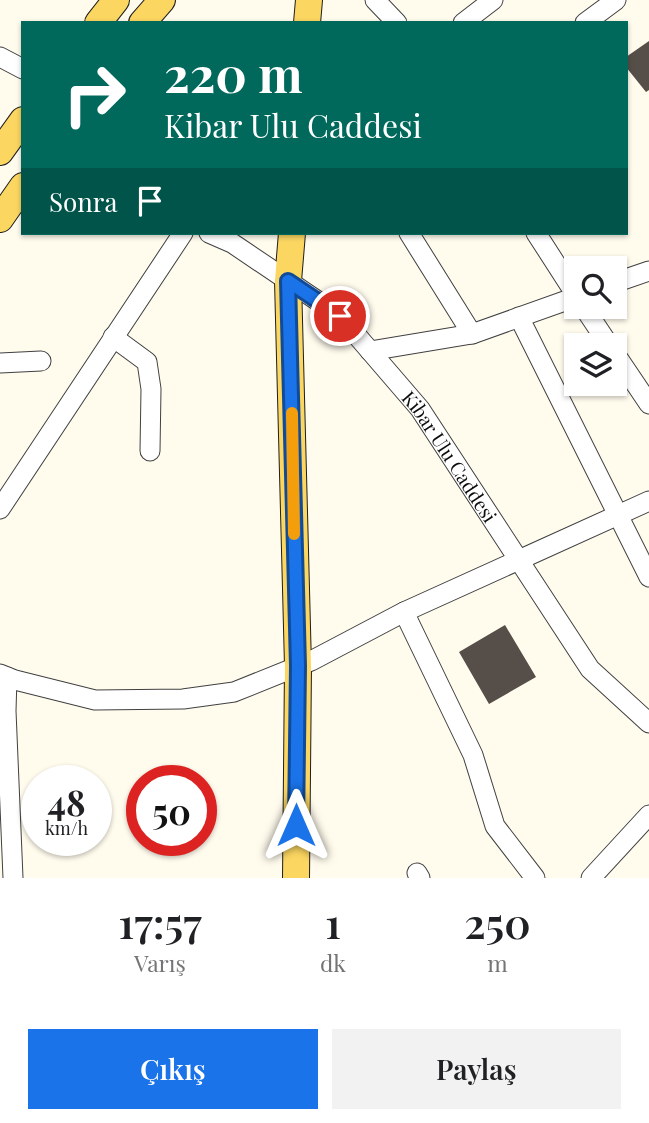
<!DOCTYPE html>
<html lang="tr">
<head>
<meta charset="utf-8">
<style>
  body { margin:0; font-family:"Playfair Display",serif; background:#f2f2f2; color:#202124; height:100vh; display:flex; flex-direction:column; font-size:26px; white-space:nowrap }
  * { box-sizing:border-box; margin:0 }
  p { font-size:23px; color:#757577 }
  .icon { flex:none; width:38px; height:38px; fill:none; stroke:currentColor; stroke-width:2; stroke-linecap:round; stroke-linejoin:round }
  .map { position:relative; height:878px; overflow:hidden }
  .drawer { display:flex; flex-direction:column; background:#fff; flex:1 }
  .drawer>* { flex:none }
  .top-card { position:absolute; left:21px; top:21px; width:607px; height:214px; border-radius:0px; box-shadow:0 2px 5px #0004; background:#00695c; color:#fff; overflow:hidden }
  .fabs { position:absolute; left:564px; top:256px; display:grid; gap:14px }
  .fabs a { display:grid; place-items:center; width:63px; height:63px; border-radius:0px; background:#fff; box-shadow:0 2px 5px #0004; font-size:35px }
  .speed { position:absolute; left:21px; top:765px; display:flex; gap:14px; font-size:35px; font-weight:700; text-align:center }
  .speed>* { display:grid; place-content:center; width:91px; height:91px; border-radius:50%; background:#fff; box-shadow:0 2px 5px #0004; line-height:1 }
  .speed small { font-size:18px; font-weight:400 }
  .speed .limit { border:10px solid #d22; background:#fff; color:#111 }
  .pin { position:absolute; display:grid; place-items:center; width:60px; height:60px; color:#fff; margin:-30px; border:4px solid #fff; border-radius:50%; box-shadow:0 2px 7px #0007 }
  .me { position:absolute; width:77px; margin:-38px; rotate:0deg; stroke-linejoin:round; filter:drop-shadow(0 0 5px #0008) }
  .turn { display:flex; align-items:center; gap:24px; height:147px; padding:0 28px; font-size:32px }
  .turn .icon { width:91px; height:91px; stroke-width:2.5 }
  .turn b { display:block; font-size:49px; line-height:60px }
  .then { display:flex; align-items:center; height:66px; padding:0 28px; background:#0003; gap:14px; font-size:26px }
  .eta { display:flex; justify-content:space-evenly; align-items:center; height:119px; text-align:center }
  .eta b { font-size:42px; font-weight:600; line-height:49px }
  .button { display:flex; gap:14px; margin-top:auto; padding:14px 28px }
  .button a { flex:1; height:80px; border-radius:0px; background:#1a73e8; color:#fff; font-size:28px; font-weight:600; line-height:80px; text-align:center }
  .button a+a { background:#f2f2f2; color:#202124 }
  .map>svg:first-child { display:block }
  .building { fill:#564e49 }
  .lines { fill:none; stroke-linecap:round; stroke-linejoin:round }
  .minor-casing { stroke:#404040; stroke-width:21 }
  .major-casing { stroke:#1e1e1e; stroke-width:28 }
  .minor { stroke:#fff; stroke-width:19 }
  .major { stroke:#fbd661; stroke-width:26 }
  .route-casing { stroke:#114b97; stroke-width:18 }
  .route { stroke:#1a73e8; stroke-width:12 }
  .slow { stroke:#f59e0b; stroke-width:12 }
  .labels { text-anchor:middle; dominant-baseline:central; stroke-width:7; stroke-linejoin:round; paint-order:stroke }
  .street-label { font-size:19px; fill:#0d0d0d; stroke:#fff }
</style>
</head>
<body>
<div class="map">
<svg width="649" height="878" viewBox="0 0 649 878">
  <rect width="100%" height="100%" fill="#fffbed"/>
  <path class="building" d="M 649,41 L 649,90 L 646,92 L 626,67 L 626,57 Z
    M 505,625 L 536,677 L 489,704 L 459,652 Z"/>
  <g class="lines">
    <g class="minor-casing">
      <g id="minor">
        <path d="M 375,0 L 397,23"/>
        <path d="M 463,23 L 493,0"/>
        <path d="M 585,23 L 616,0"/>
        <path d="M 0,57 L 23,69"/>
        <path id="s1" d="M 209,233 L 232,243 L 340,316 L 420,409 L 590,669 L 649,723"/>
        <path d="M 409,233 L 472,334"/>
        <path d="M 536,233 L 576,295"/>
        <path d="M 614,283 L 649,271"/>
        <path d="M 583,306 L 609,345"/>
        <path d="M 519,317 L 649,577"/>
        <path d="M 113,337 L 147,362 L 151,389 L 150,451"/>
        <path d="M 370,351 L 472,334 L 576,297"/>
        <path d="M 614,352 L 649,404"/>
        <path d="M 0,363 L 41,361"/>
        <path d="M 0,509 L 183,233"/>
        <path d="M 404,612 L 473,755 L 495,826 L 535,878"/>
        <path d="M 0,674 L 15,680 L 95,700 L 183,699 L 234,692 L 311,661 L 404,612 L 649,501"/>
        <path d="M 7,677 L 6,711 L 13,878"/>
        <path d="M 417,873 L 420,878"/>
        <path d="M 591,878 L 649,815"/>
      </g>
    </g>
    <g class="major-casing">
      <path id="major" d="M 98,23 L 116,0
        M 142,23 L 162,0
        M 307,23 L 309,0
        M 0,152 L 23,120
        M 0,219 L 23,186
        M 292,233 L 288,281 L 298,666 L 296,878"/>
    </g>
    <use href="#minor" class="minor"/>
    <use href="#major" class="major"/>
  </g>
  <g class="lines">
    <g class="route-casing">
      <path id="route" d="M 296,825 L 298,666 L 288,281 L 340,316"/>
    </g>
    <use href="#route" class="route"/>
    <path class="slow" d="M 292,413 L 294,534"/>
  </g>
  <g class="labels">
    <g class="street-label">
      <text stroke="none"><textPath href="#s1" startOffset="334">Kibar Ulu Caddesi</textPath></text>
    </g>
  </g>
</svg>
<div class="fabs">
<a><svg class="icon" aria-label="search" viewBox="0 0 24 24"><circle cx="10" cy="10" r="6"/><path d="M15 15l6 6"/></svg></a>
<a><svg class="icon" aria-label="layers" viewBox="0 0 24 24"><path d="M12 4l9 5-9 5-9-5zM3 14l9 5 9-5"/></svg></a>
</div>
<div class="speed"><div>48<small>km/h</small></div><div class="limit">50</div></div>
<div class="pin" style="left:340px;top:316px;background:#d93025"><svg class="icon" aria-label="arrive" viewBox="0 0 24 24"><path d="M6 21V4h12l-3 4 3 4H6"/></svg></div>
<svg class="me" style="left:296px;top:825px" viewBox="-20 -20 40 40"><path d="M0-17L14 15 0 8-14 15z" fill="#1a73e8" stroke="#fff" stroke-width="4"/></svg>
<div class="top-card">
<div class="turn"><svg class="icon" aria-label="right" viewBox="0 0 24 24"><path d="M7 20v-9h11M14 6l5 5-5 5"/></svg><div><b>220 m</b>Kibar Ulu Caddesi</div></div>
<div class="then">Sonra<svg class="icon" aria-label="arrive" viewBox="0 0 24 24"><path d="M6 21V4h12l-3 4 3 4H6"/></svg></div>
</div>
</div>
<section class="drawer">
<div class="eta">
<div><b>17:57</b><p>Varış</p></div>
<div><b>1</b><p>dk</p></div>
<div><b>250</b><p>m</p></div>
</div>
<div class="button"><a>Çıkış</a><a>Paylaş</a></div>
</section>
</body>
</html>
